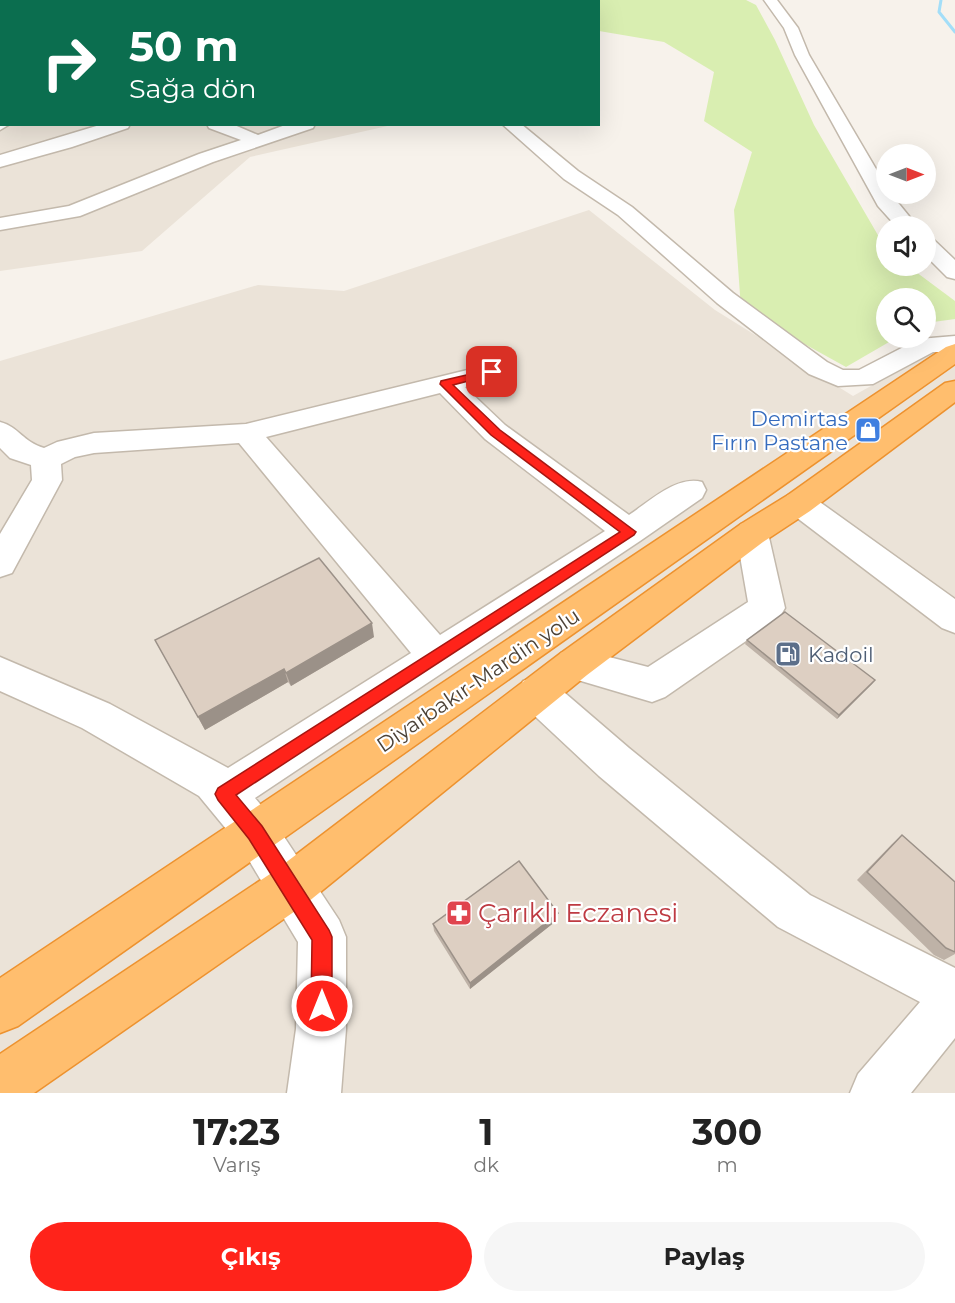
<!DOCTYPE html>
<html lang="tr">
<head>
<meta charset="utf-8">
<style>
  body { margin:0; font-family:Montserrat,sans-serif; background:#f6f6f6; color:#222; height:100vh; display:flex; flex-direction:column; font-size:22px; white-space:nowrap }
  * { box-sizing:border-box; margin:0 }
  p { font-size:20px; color:#767676 }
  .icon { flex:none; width:33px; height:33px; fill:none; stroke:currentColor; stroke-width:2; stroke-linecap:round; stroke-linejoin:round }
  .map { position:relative; height:1093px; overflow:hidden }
  .sheet { display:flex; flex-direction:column; background:#fff; flex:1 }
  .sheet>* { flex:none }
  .banner { position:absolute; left:0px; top:0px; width:600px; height:126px; box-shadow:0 6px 24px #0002; background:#0b6e4f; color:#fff; overflow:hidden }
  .needle { width:39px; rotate:90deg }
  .tools { position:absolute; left:876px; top:144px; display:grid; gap:12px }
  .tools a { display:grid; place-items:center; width:60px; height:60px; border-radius:50%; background:#fff; box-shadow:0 6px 24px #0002; font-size:30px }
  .pin { position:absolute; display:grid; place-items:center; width:51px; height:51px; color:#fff; margin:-26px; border-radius:12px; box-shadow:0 3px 9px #0006 }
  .me { position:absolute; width:66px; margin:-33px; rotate:0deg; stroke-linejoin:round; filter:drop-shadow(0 0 4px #0008) }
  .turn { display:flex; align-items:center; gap:21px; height:126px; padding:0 30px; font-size:27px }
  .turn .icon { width:78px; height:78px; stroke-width:2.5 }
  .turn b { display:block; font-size:42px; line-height:51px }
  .eta { display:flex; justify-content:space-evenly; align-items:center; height:102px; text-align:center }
  .eta b { font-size:36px; font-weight:700; line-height:42px }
  .action { display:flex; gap:12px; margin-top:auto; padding:12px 30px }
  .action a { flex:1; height:69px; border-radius:36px; background:#ff231a; color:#fff; font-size:24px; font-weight:700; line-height:69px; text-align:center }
  .action a+a { background:#f6f6f6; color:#222 }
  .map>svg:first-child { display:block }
  .residential { fill:#ebe3d8 }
  .green { fill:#d9eeb1 }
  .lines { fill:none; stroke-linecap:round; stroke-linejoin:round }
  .stream { stroke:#a3def8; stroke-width:3 }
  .minor-casing { stroke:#c3b9ac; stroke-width:3 }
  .highway-casing { stroke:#ed922f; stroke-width:3 }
  .minor { fill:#fff; fill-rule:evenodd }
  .highway { fill:#ffbe6e; fill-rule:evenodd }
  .wall { fill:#beb2a7 }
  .shaded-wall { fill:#9b9188 }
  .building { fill:#ddcfc2; stroke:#9b9188; stroke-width:1.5 }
  .route { fill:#ff231a; stroke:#a61711; stroke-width:1.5 }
  .labels { text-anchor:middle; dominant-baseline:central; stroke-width:4.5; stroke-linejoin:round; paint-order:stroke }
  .shop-label { font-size:21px; fill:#366cbe; stroke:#fff; text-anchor:end }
  .service-label { font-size:21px; fill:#4e5e75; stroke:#fff; text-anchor:start }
  .street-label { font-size:21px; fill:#4c4237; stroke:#fff }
  .near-health-label { font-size:26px; fill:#be3a42; stroke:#fff; text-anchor:start }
</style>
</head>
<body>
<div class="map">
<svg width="955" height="1093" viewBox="0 0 955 1093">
  <rect width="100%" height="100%" fill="#f7f2eb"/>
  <path class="residential" d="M 0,102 L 2,124 L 392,125 L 250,157 L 142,251 L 0,271 Z
    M 589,210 L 715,310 L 853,396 L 955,339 L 955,1093 L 0,1093 L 0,361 L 258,285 L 344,291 Z"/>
  <path class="green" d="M 594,0 L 746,0 L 756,5 L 775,40 L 814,125 L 886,249 L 886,266 L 908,266 L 955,301 L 955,319 L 926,323 L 926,298 L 886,298 L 886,338 L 896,338 L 846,367 L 741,309 L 734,210 L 752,152 L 704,121 L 714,72 L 664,42 L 599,31 L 598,2 L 586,2 Z"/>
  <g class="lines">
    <path class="stream" d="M 941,0 L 939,12 L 955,32"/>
    <g class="minor-casing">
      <path id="minor" d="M 764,0 L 777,0 L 798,28 L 809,55 L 886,186 L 886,194 L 891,194 L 917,226 L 896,226 L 878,206 L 795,55 L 784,28 Z
        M 0,56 L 2,56 L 2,64 L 0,64 Z
        M 0,119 L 2,124 L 10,124 L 0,130 Z
        M 103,124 L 130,124 L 128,128 L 72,147 L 0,167 L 0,155 Z
        M 207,124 L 232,124 L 258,135 L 288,124 L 315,124 L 313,128 L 213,162 L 80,216 L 0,230 L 0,218 L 69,206 L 199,154 L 241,140 L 209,128 Z
        M 502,124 L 521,124 L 578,171 L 632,207 L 733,293 L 827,362 L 843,370 L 859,370 L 919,339 L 955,336 L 955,352 L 933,352 L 873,384 L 838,386 L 809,374 L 717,303 L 618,215 L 564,179 Z
        M 926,238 L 934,240 L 955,260 L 955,279 L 947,277 L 926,256 Z
        M 492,364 L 501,366 L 505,372 L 501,378 L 465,387 L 505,425 L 629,515 C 649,502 677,475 702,482 L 706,490 L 702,498 L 640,541 L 255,798 L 271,817 L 339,920 L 346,937 L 346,1029 L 341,1093 L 287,1093 L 296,1029 L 298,942 L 241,847 L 199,796 L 82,728 L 0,691 L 0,657 L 110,704 L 228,768 L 411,653 L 239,443 L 94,453 L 75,457 L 61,464 L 62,480 L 12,573 L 0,577 L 0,534 L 32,480 L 31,465 L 10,458 L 0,448 L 0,422 C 19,427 23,442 44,448 L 57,442 L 94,433 L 246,424 ZM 440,393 L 485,439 L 605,531 L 440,635 L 266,437 Z
        M 799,492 L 810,495 L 955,599 L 955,633 L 942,628 L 788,511 L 783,503 L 788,495 Z
        M 752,521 L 763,524 L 768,533 L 785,608 L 779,618 L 665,697 L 652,702 L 561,675 L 555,664 L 561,653 L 574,648 L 648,667 L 748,602 L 736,533 L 741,524 Z
        M 537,676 L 551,681 L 629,748 L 810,895 L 955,968 L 955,1038 L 911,1093 L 850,1093 L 858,1074 L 920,1002 L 778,927 L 599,776 L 523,705 L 518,693 L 523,681 Z"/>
    </g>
    <g class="highway-casing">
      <path id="highway" d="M 955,344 L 955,364 L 18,1026 L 0,1033 L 0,978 L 946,347 Z
        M 955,381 L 955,402 L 810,511 L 763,542 L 587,675 L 308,902 L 34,1093 L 0,1093 L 0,1054 L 276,870 L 561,653 L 741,524 L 788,495 L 945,383 Z"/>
    </g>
    <use href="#minor" class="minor"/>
    <use href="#highway" class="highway"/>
  </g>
  <path class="wall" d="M 374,637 L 291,686 L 288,682 L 205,730 L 155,640 Z
    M 747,640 L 875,680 L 837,719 L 745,644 Z
    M 902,835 L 955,882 L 955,954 L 944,960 L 934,955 L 857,880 L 892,844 Z
    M 558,913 L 556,921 L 470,989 L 434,931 L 433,924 Z"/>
  <path class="shaded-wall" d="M 372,623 L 374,637 L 291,686 L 286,673 Z
    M 284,669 L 288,682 L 205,730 L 198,717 Z
    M 875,680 L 872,684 L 837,719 L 839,715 Z
    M 558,913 L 556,921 L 470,989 L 470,983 Z"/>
  <path class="building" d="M 319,558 L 372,623 L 286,673 L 284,669 L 198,717 L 155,640 Z
    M 785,612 L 875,680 L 839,715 L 747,640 Z
    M 902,835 L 955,882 L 955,952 L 946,948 L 867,872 Z
    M 519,861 L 558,913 L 470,983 L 433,924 Z"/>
  <path class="route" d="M 492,369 L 497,372 L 495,374 L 453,385 L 500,430 L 636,532 L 634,535 L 236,795 L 262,826 L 329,930 L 332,937 L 332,1006 L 329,1013 L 322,1016 L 314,1013 L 311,1006 L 312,940 L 249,839 L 218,800 L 215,794 L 218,788 L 620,532 L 491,435 L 440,384 L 441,381 Z"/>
  <defs>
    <g id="shop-square" transform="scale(1.35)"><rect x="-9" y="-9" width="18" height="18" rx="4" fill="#3f7fe0" stroke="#fff"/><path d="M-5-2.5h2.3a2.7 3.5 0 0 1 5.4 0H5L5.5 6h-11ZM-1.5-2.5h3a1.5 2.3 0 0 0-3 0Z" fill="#fff"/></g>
    <g id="fuel-square" transform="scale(1.35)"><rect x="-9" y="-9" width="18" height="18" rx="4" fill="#5c6f8a" stroke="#fff"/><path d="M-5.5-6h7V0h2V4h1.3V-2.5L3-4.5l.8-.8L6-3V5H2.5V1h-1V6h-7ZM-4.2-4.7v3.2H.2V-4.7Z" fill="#fff"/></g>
    <g id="pharmacy-square" transform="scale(1.35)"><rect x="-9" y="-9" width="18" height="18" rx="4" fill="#e0444e" stroke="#fff"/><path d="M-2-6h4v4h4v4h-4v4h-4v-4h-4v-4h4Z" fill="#fff"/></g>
  </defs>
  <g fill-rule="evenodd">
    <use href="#shop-square" x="868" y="430"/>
    <use href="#fuel-square" x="788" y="654"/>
    <use href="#pharmacy-square" x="459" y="913"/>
  </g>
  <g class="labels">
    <g class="shop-label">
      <text x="848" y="418">Demirtas<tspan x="848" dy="24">Fırın Pastane</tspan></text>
    </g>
    <g class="service-label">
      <text x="808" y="654">Kadoil</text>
    </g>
    <g class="street-label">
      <text transform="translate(478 680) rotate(-34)">Diyarbakır-Mardin yolu</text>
    </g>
    <g class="near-health-label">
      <text x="478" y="913">Çarıklı Eczanesi</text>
    </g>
  </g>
</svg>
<div class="tools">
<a><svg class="needle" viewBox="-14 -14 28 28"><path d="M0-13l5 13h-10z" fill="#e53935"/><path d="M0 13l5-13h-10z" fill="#767676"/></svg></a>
<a><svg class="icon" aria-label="sound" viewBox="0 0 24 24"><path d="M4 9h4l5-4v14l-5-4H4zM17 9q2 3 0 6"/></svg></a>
<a><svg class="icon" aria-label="search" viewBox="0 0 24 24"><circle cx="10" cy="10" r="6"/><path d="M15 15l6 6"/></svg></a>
</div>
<div class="pin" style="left:492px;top:372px;background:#d93025"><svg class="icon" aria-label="arrive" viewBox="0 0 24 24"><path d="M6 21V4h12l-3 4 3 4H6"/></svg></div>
<svg class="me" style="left:322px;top:1006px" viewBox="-20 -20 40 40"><circle r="17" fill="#ff231a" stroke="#fff" stroke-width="3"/><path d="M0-11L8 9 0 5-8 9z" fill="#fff"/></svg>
<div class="banner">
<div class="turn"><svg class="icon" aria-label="right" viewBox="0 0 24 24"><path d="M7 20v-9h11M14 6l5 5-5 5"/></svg><div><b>50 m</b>Sağa dön</div></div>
</div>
</div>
<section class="sheet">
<div class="eta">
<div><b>17:23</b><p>Varış</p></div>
<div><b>1</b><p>dk</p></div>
<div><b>300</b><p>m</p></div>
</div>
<div class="action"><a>Çıkış</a><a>Paylaş</a></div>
</section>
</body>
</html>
